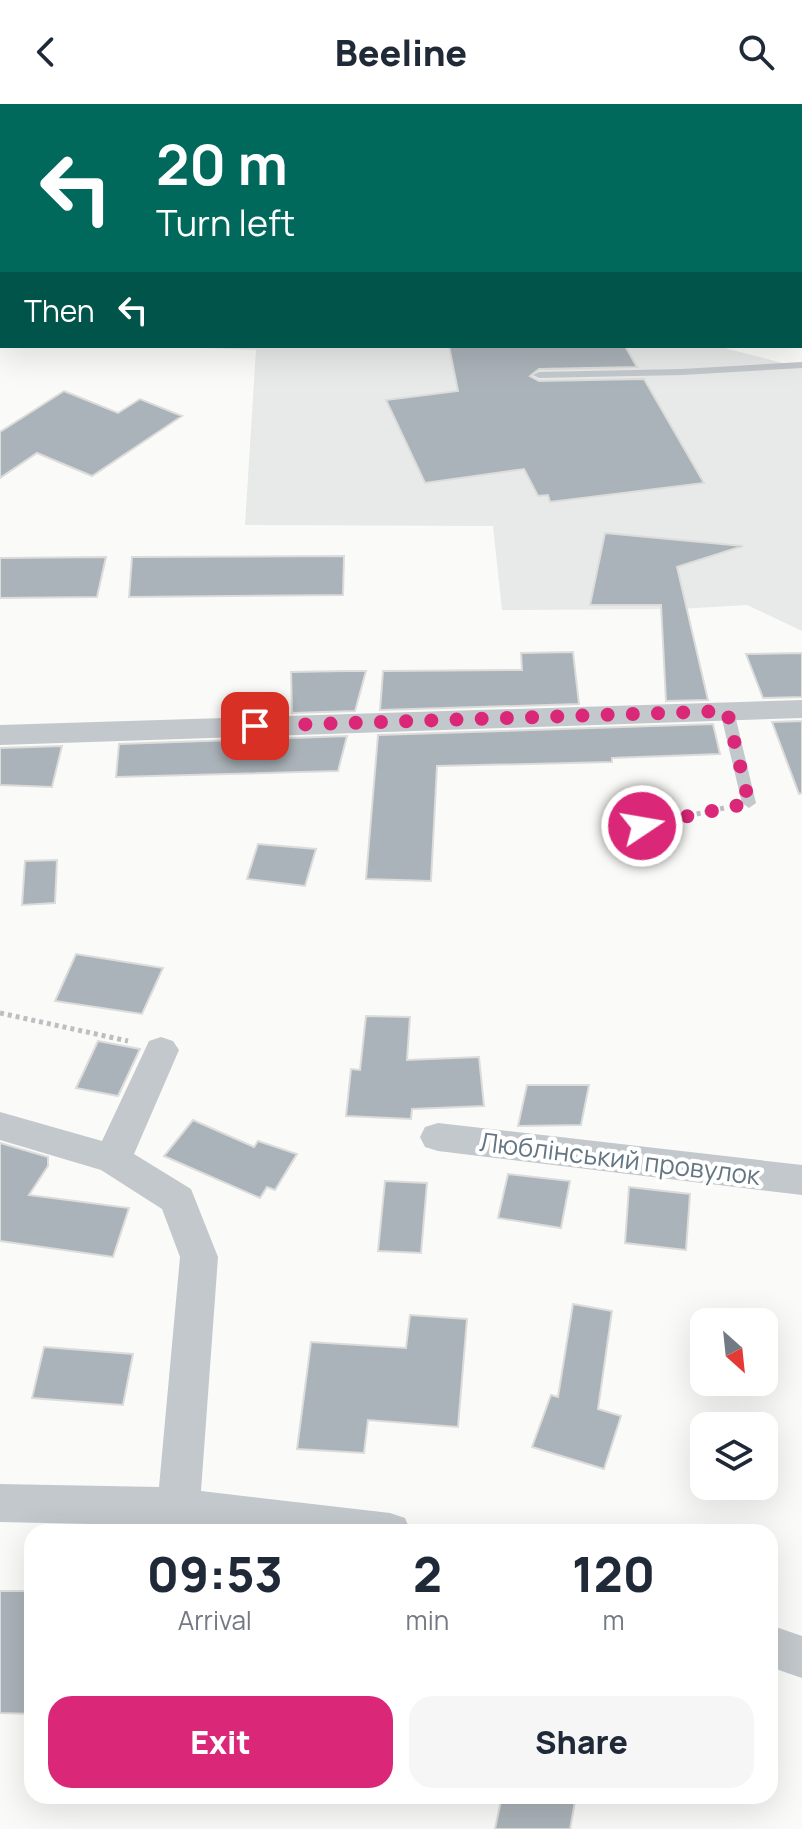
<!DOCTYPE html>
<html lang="en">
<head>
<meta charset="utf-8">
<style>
  body { margin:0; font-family:Manrope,sans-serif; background:#f6f6f7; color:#1f2937; height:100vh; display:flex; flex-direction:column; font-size:30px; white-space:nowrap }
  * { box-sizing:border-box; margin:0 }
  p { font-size:26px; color:#747a83 }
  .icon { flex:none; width:44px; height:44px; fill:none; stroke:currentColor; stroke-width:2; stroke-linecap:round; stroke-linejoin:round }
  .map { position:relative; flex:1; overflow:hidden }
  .drawer { position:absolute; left:24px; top:1420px; width:754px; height:280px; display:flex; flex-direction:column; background:#fff; border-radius:24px; box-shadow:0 8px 32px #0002 }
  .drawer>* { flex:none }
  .banner { position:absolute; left:0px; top:0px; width:802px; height:244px; box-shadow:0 8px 32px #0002; background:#00695c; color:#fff; overflow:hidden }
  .needle { width:52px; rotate:153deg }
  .controls { position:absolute; left:690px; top:1204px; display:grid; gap:16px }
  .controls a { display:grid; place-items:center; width:88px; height:88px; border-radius:16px; background:#fff; box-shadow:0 8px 32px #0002; font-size:40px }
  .pin { position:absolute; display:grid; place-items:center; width:68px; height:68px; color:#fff; margin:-34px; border-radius:16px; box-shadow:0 4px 12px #0006 }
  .me { position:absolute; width:88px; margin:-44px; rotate:78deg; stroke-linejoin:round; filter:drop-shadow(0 0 6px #0008) }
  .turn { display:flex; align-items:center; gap:28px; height:168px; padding:0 24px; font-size:36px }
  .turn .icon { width:104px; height:104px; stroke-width:2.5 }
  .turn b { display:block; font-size:56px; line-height:68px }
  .then { display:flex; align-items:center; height:76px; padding:0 24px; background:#0003; gap:16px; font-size:30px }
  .eta { display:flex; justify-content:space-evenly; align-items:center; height:136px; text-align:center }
  .eta b { font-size:48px; font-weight:800; line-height:56px }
  .button { display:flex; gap:16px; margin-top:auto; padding:16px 24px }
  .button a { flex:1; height:92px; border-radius:24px; background:#db2777; color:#fff; font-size:32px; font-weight:800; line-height:92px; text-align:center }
  .button a+a { background:#f6f6f7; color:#1f2937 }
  header { display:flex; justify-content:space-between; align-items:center; height:104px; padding:0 24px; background:#fff; font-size:36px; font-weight:800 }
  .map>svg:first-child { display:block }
  .built { fill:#e8e9e9 }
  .building { fill:#aab3b9; stroke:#dcdcda; stroke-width:2 }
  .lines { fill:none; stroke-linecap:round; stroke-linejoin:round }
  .path { stroke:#bbbfc2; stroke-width:5; stroke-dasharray:4 4; stroke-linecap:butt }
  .lane { fill:#c3c8cc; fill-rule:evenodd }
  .street { fill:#c3c8cc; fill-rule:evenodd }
  .route { stroke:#db2777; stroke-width:14; stroke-dasharray:0 25.2 }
  .labels { text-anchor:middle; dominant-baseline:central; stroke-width:8; stroke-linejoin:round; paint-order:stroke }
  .street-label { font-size:26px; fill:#657683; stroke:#fff }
</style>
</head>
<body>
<header><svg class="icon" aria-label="back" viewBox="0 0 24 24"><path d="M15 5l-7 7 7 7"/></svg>Beeline<svg class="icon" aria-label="search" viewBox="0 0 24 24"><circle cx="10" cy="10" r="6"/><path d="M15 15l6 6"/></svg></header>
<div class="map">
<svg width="802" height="1725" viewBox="0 0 802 1725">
  <rect width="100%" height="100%" fill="#fafaf8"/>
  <path class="built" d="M 312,0 L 686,0 L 688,2 L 317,2 Z
    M 688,0 L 802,0 L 802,211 L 800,2 Z
    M 151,242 L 717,242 L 802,264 L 802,527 L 747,501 L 678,505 L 502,506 L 493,422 L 245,421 L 256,246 Z"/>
  <path class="building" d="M 449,242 L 625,242 L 637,263 L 539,265 L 530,272 L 539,277 L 644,275 L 704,379 L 550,398 L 548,391 L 538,392 L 524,365 L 425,379 L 386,296 L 458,287 Z
    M 64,287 L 118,309 L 140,295 L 182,312 L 92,372 L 37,349 L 0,374 L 0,328 Z
    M 605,429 L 743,442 L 677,463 L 708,596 L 666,597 L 661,501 L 590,501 Z
    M 344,452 L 343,491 L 129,493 L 132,453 Z
    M 106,453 L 97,493 L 0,494 L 0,454 Z
    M 573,548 L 579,600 L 380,606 L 383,567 L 522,566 L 521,549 Z
    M 802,549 L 802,593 L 763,594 L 746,550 Z
    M 345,567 L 366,567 L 355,607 L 292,609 L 291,568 Z
    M 802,617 L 802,689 L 799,690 L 772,618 Z
    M 713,620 L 720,650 L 612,654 L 612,658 L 437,662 L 431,777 L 366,775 L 378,631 Z
    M 347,632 L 338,667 L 116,673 L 119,640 Z
    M 62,642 L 52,683 L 0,681 L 0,644 Z
    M 258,740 L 316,745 L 305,782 L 247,775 Z
    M 57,756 L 55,799 L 22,801 L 25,757 Z
    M 76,850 L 163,864 L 142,910 L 55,897 Z
    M 366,912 L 410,913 L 407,956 L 479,953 L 484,1002 L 412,1005 L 411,1015 L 346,1012 L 351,965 L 360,966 Z
    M 98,937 L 140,945 L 118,992 L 76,984 Z
    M 527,981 L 589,981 L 581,1021 L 518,1022 Z
    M 193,1016 L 254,1043 L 258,1037 L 297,1050 L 275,1086 L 267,1083 L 260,1094 L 164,1052 Z
    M 0,1039 L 48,1053 L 48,1062 L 29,1091 L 129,1104 L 113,1153 L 0,1137 Z
    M 508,1070 L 570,1077 L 561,1124 L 498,1114 Z
    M 385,1077 L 427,1079 L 421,1149 L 378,1147 Z
    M 629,1083 L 690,1090 L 686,1146 L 625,1139 Z
    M 573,1200 L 612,1207 L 598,1305 L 621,1312 L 604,1365 L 532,1343 L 551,1291 L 558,1293 Z
    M 410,1211 L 467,1215 L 458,1323 L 368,1316 L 364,1349 L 297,1345 L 311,1238 L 406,1244 Z
    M 44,1243 L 133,1250 L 123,1301 L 32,1294 Z
    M 0,1487 L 32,1487 L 32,1610 L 0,1609 Z
    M 502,1692 L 576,1692 L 570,1725 L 495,1725 Z"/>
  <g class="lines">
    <path class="path" d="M 642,722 L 724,704
      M 0,909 L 128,937"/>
    <path class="lane" d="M 802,258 L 802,264 L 682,271 L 539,274 L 533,271 L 539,268 L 682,265 Z
      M 727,603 L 734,607 L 756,699 L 749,704 L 742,699 L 720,607 Z"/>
    <path class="street" d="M 260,0 L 283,0 L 284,2 L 261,2 Z
      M 800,218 L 802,218 L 802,232 L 800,232 Z
      M 802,596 L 802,614 L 0,641 L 0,621 Z
      M 161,933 L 173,937 L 179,946 L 134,1050 L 191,1085 L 218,1153 L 201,1387 L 390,1409 L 405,1414 L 411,1428 L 228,1428 L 179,1422 L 0,1418 L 0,1380 L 159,1383 L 180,1153 L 162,1105 L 101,1066 L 0,1036 L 0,1008 L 102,1037 L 149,937 Z
      M 438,1019 L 802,1061 L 802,1091 L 438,1047 L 425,1043 L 420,1033 L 425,1023 Z
      M 770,1521 L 802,1532 L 802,1574 L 770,1563 Z"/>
  </g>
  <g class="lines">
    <path class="route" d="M 255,622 L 727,607 L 749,699 L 642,722"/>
  </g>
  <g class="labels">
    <g class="street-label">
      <text transform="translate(620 1054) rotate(7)">Люблінський провулок</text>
    </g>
  </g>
</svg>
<div class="controls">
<a><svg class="needle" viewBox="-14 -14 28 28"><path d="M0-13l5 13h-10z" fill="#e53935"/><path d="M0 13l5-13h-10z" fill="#747a83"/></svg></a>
<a><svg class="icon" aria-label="layers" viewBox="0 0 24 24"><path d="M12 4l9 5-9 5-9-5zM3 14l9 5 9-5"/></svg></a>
</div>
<div class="pin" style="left:255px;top:622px;background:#d93025"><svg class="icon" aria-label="arrive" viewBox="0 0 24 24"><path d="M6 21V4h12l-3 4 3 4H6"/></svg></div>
<svg class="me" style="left:642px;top:722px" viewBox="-20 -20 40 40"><circle r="17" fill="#db2777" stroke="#fff" stroke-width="3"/><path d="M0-11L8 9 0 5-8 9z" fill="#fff"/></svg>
<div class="banner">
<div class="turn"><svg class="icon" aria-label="left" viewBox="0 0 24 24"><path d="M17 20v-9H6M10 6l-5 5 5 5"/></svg><div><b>20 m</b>Turn left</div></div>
<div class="then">Then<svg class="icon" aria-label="left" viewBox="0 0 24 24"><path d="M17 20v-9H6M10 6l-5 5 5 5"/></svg></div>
</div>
<section class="drawer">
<div class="eta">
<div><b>09:53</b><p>Arrival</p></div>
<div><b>2</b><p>min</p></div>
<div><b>120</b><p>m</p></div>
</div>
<div class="button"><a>Exit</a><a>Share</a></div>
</section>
</div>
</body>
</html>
